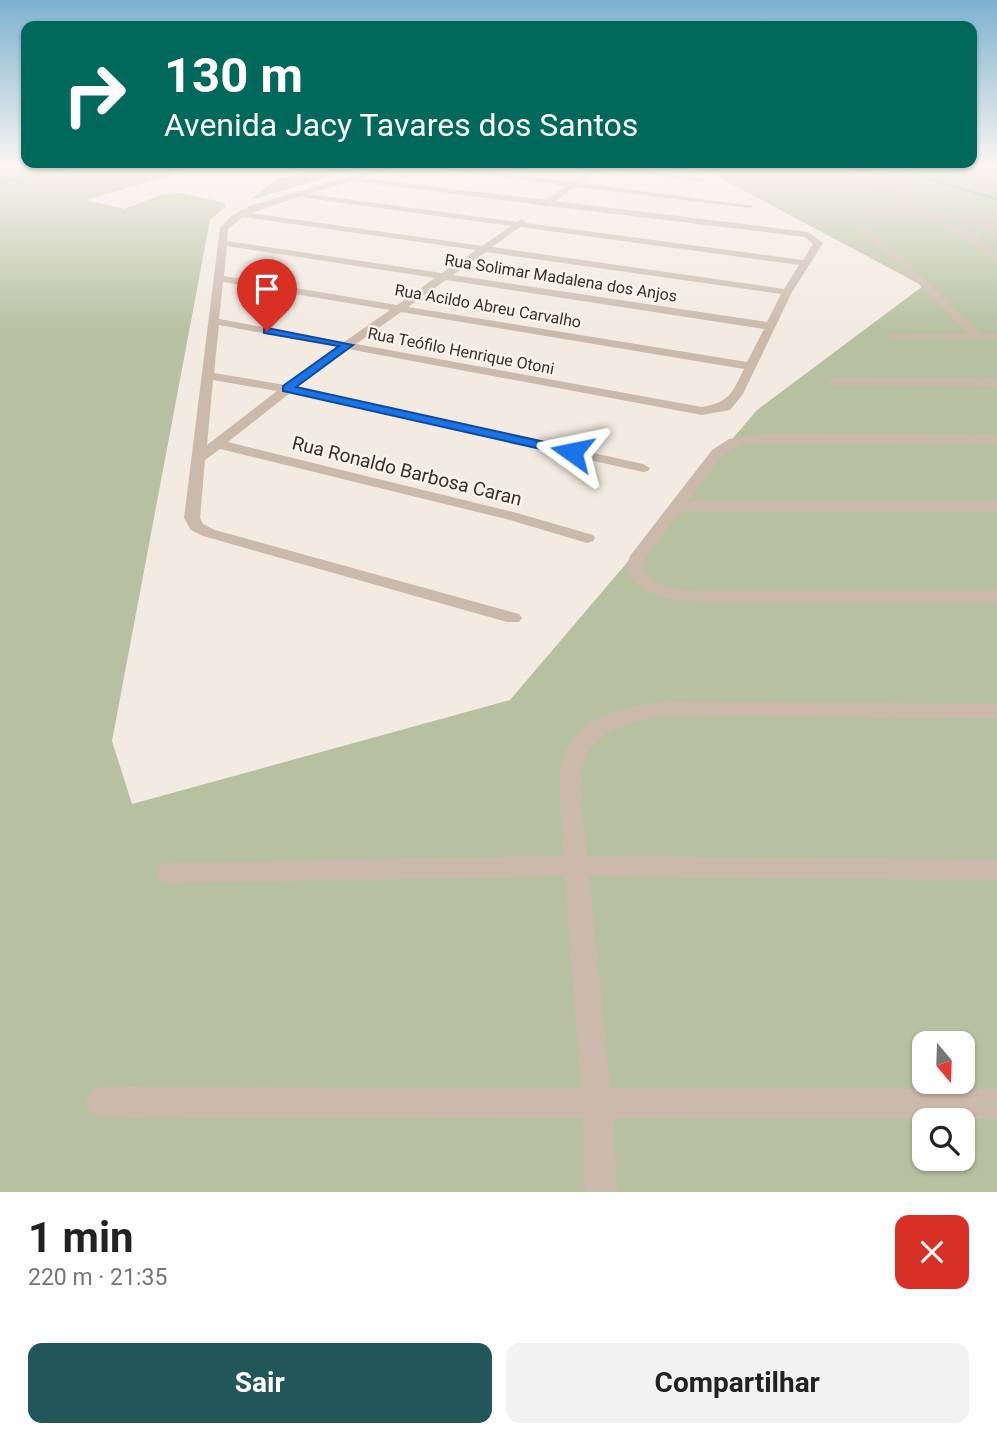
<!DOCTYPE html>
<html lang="pt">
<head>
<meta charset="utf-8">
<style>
  body { margin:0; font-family:Roboto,sans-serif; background:#f2f2f2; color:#222; height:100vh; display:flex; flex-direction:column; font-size:26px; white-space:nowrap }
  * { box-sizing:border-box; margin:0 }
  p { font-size:23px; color:#767676 }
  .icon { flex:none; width:38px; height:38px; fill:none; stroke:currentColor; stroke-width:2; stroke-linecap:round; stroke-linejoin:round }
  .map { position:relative; height:1192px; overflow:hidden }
  .side { display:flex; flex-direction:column; background:#fff; flex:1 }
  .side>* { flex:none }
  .hud { position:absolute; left:21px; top:21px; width:956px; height:147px; border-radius:14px; box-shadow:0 2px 5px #0004; background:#00695c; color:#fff; overflow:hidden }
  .needle { width:46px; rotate:161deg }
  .tools { position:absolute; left:912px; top:1031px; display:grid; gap:14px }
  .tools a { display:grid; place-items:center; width:63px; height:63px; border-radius:14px; background:#fff; box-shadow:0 2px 5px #0004; font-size:35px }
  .pin { position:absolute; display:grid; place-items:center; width:60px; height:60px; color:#fff; margin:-72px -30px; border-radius:50% 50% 50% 0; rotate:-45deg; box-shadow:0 0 7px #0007 }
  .pin .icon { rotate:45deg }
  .me { position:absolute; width:77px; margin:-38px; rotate:282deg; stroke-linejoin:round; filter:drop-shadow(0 0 5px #0008) }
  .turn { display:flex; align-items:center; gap:24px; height:147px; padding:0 28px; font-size:32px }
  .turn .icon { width:91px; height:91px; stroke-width:2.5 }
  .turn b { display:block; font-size:49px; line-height:60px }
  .round { display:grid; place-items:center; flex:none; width:74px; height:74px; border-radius:14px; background:#f2f2f2 }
  .head { display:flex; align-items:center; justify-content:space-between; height:119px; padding:0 28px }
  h1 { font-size:42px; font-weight:700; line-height:52px }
  .button { display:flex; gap:14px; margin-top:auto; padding:14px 28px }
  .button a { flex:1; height:80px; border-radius:14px; background:#22575a; color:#fff; font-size:28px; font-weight:700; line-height:80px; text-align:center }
  .button a+a { background:#f2f2f2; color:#222 }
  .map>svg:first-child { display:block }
  .green { fill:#b7c1a1; fill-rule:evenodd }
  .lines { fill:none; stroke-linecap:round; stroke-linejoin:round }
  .stream { stroke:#80aeaf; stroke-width:2.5 }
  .street { fill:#cbbaac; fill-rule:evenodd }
  .secondary { fill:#9e897e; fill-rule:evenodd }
  .route { fill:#1a73e8; stroke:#114b97; stroke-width:2 }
  .labels { text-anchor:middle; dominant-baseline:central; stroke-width:5; stroke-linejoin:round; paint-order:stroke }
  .far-street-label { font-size:16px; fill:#392f2b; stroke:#faf4ed }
  .street-label { font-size:19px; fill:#392f2b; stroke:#faf4ed }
</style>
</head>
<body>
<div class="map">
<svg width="997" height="1192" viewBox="0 0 997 1192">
  <rect width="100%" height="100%" fill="#f3eae1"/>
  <path class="green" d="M 0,164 L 174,164 L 172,166 L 179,172 L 169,176 L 86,200 L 124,209 L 163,194 L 180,193 L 222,202 L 226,206 L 210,220 L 112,741 L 132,804 L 510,700 L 757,410 L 923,286 L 694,164 L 997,164 L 997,1192 L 0,1192 ZM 924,1043 L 962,1043 L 962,1082 L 924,1082 ZM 924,1120 L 962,1120 L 962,1158 L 924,1158 Z
    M 319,164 L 373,164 L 250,200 L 278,179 L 326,165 Z"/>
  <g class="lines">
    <path class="stream" d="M 902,172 L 997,199
      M 0,183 L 91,164"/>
    <path class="street" d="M 391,164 L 403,164 L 362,178 L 546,200 L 567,186 L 407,164 L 432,164 L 572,182 L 593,167 L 588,164 L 702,178 L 705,182 L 600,168 L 581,183 L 754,206 L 750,208 L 575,187 L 555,201 L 808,232 L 823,243 L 792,292 L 743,394 L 730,410 L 702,415 L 348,349 L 297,387 L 643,464 L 650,468 L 648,471 L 643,472 L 290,393 L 228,442 L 517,513 L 593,535 L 595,538 L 593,541 L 587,543 L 506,519 L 220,449 L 205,460 L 200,518 L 203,524 L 215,530 L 519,614 L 522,618 L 519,622 L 507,622 L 203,536 L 191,530 L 184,518 L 220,228 L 231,216 L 250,206 ZM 352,181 L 541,205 L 545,207 L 549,206 L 805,237 L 813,244 L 803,260 L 526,223 L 522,219 L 517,222 L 308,194 ZM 302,196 L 306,198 L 511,226 L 482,246 L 251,213 ZM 243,217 L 476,250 L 442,273 L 227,241 L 228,229 ZM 520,227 L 799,265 L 784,289 L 492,247 ZM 227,246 L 435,278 L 397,305 L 224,276 ZM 486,252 L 781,294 L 767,322 L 453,275 ZM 446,280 L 764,329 L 747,362 L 408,307 ZM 223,282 L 390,310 L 344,342 L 219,319 ZM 401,312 L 744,369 C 732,393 730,402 702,407 L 356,344 ZM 219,325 L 336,347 L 285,385 L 214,373 ZM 213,380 L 277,391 L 207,445 Z
      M 893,164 L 933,165 L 997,174 L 997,178 L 933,169 L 896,168 Z
      M 832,165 L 867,176 L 972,235 L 974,231 L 980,231 L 979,239 L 997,254 L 997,262 L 972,243 L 915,210 L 850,214 L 905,260 L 980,333 L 997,333 L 997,339 L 890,339 L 890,335 L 894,334 L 968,333 L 899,264 L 841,214 L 850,209 L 907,206 L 861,180 L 832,169 Z
      M 881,168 L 887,168 L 884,177 L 900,187 L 900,191 L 894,191 L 877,180 Z
      M 943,211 L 997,225 L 997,231 L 940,216 Z
      M 835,378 L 997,379 L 997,387 L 831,385 L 829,382 Z
      M 762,434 L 997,435 L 997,443 L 742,444 L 722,456 L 688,501 L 997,501 L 997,511 L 681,511 L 646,557 L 642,568 C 654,589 677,589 698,591 L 997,591 L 997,601 L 698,601 C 668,599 641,597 626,568 L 630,556 L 712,450 L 729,439 Z
      M 662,701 L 997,704 L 997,718 L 662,715 C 562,734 579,772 587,856 L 997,860 L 997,880 L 589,876 L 610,1088 L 997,1089 L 997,1119 L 613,1118 L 617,1192 L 585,1192 L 583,1118 L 101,1117 L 91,1112 L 86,1102 L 91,1092 L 101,1087 L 581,1088 L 565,876 L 169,883 L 160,880 L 157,873 L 160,866 L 169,863 L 564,856 C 556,754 547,722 662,701 Z"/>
    <path class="secondary" d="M 826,164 L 865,168 L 900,166 L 865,172 Z"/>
  </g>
  <linearGradient id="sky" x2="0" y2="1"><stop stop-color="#7eb2d1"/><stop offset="0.5" stop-color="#faf6f2"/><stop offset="1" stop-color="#faf6f2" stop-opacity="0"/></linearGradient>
  <rect width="997" height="331" fill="url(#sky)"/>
  <path class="route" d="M 267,328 L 353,345 L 296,387 L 572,448 L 578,452 L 572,456 L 283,391 L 283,386 L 339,346 L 264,333 L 264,329 Z"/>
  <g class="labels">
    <g class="far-street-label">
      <text transform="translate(561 278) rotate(9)">Rua Solimar Madalena dos Anjos</text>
      <text transform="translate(488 306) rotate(10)">Rua Acildo Abreu Carvalho</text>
      <text transform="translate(461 351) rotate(11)">Rua Teófilo Henrique Otoni</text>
    </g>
    <g class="street-label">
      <text transform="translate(407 471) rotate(14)">Rua Ronaldo Barbosa Caran</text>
    </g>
  </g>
</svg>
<div class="tools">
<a><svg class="needle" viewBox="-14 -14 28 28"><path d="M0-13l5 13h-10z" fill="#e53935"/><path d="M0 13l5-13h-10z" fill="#767676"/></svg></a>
<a><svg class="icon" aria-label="search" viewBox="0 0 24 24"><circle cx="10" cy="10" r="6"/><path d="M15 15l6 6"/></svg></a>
</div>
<div class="pin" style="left:267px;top:331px;background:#d93025"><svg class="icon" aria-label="arrive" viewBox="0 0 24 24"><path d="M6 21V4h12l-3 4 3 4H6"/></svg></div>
<svg class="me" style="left:572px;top:452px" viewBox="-20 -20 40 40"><path d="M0-17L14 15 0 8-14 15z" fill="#1a73e8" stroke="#fff" stroke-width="4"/></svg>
<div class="hud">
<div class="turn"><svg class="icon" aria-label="right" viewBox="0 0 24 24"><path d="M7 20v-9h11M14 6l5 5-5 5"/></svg><div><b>130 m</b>Avenida Jacy Tavares dos Santos</div></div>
</div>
</div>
<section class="side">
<div class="head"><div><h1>1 min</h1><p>220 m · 21:35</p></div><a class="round" style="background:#d93025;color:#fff"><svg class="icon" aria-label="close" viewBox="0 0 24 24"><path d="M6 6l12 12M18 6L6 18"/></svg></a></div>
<div class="button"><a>Sair</a><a>Compartilhar</a></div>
</section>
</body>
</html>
